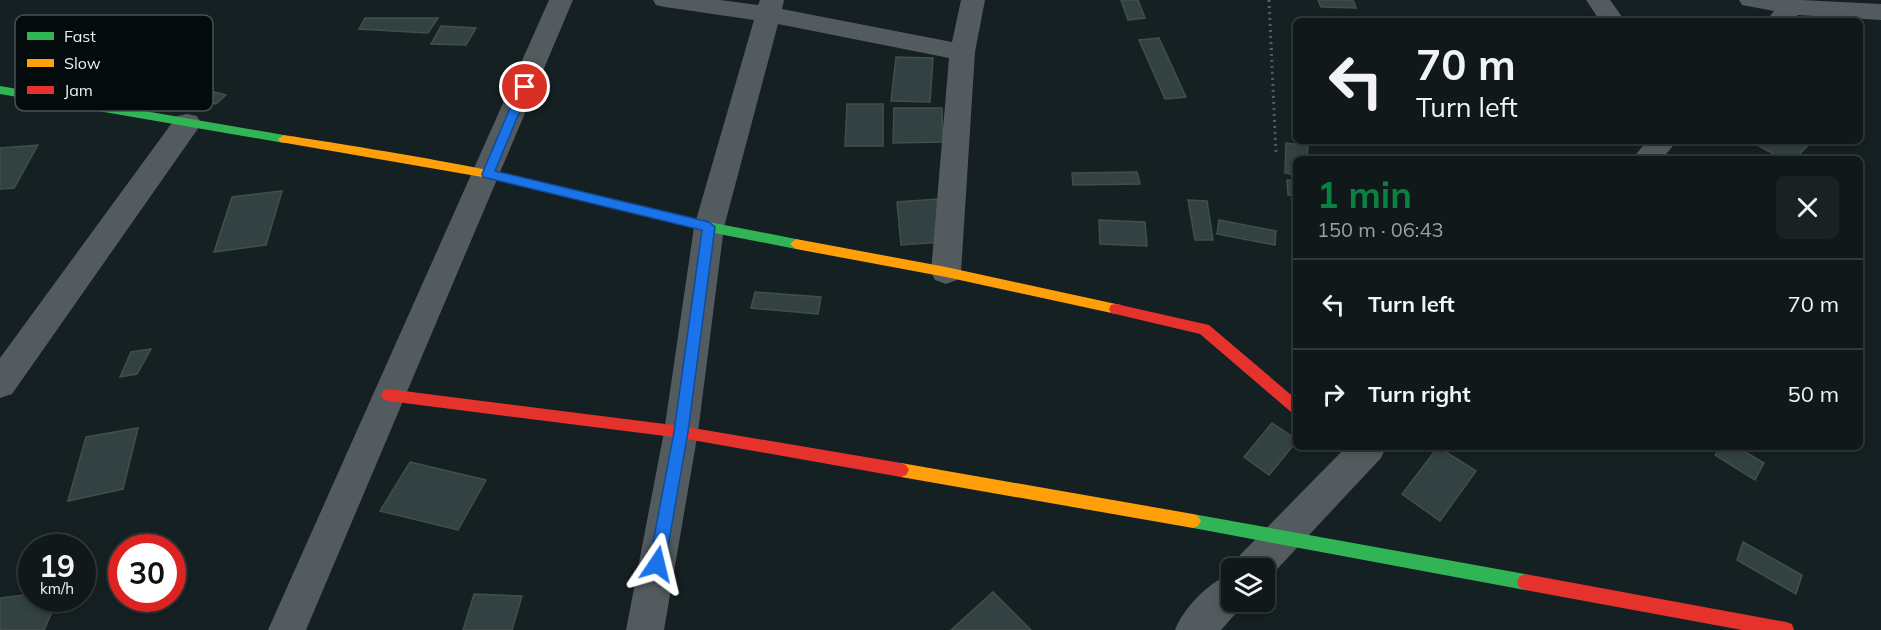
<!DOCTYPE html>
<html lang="en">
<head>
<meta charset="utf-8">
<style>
  body { margin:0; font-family:Mulish,sans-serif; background:#192123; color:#f1f3f6; height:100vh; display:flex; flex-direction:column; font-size:22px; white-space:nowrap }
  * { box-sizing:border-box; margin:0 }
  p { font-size:20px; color:#9ca0a2 }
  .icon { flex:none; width:33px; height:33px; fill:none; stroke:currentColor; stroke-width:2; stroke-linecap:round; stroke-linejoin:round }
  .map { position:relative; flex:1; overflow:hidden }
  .side { position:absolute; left:1293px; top:156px; width:570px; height:294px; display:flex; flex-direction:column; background:#10181a; border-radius:9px; box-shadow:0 3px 9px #0003,0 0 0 2px #303739 }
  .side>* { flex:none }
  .guide { position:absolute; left:1293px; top:18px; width:570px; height:126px; border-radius:9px; box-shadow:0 3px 9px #0003,0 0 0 2px #303739; background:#10181a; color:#f1f3f6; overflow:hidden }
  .tools { position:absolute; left:1221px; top:558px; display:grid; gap:12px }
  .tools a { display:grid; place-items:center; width:54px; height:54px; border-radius:9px; background:#10181a; box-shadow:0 3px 9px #0003,0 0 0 2px #303739; font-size:30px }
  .speed { position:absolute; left:18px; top:534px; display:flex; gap:12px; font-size:30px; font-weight:700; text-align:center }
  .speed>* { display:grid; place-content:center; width:78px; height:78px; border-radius:50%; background:#10181a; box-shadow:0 3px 9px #0003,0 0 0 2px #303739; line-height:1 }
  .speed small { font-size:15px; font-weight:400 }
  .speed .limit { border:9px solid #d22; background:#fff; color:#111 }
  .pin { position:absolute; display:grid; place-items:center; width:51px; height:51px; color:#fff; margin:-26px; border:3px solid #fff; border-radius:50%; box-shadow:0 2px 6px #0007 }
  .me { position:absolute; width:66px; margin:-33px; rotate:10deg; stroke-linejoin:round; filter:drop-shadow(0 0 4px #0008) }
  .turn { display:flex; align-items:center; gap:21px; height:126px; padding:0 24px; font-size:27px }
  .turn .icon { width:78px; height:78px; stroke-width:2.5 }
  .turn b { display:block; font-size:42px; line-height:51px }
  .round { display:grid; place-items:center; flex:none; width:63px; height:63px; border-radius:9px; background:#192123 }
  .headline { display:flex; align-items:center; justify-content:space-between; height:102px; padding:0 24px }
  h1 { font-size:36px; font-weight:700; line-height:45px; color:#0b8043 }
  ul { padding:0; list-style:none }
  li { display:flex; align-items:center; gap:18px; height:90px; padding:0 24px; border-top:2px solid #303739 }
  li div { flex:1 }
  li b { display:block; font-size:22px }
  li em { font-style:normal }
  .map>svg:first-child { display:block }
  .building { fill:#324141; stroke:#434d4e; stroke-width:1.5 }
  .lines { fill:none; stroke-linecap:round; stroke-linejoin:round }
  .path { stroke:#565d60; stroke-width:3; stroke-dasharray:2 4; stroke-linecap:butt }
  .street { fill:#535b5e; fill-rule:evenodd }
  .fast { fill:#30b455; fill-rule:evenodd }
  .slow { fill:#ff9f0a; fill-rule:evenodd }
  .jam { fill:#e5322d; fill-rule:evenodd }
  .route { fill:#1a73e8; stroke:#114b97; stroke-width:1.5 }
  .key { fill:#040b0d; stroke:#485053; stroke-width:1.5 }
  .key-label { font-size:16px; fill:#e5f1f5 }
</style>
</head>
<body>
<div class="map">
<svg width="1881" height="630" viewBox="0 0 1881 630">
  <rect width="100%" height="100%" fill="#152023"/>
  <path class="building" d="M 1121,0 L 1138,0 L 1145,18 L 1128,20 Z
    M 1318,0 L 1353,0 L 1356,8 L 1321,7 Z
    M 365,18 L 438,18 L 428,33 L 359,29 Z
    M 441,26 L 476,28 L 466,45 L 431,44 Z
    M 1159,38 L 1186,97 L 1165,99 L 1139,40 Z
    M 896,57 L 933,58 L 930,102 L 891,101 Z
    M 206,90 L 226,95 L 216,104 L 196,99 Z
    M 847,104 L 883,104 L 883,146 L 845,146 Z
    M 894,108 L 942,108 L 943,142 L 893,143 Z
    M 1750,141 L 1812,141 L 1795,159 L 1783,159 Z
    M 1286,143 L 1308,146 L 1307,159 L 1296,159 L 1296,175 L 1285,173 Z
    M 38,145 L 14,188 L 0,189 L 0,148 Z
    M 1137,172 L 1140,184 L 1073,185 L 1072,173 Z
    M 1287,180 L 1296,181 L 1296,196 L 1288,195 Z
    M 282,191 L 266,245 L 214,252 L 232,197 Z
    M 937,199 L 942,242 L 901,245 L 897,202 Z
    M 1188,200 L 1207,201 L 1213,240 L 1195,240 Z
    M 1099,220 L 1145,222 L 1147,246 L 1100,244 Z
    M 1219,220 L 1276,231 L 1275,245 L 1217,234 Z
    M 755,292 L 821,297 L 818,314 L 751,308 Z
    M 151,349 L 137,374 L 120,377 L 131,352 Z
    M 1272,423 L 1296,439 L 1296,442 L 1269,475 L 1244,457 Z
    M 138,428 L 123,489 L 68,501 L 86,437 Z
    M 1438,447 L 1476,471 L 1440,521 L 1402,494 Z
    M 1720,447 L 1737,447 L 1764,463 L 1755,480 L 1715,455 Z
    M 410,462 L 486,480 L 458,530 L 380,511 Z
    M 1743,542 L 1802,575 L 1796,594 L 1737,560 Z
    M 993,592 L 1031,630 L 951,630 Z
    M 32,594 L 32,598 L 58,598 L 44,630 L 0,630 L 0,598 Z
    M 474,594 L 522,596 L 512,630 L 463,630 Z"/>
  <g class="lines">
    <path class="path" d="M 1269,0 L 1276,153"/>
    <path class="street" d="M 549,0 L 573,0 L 306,630 L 268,630 Z
      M 653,0 L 720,0 L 758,5 L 760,0 L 784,0 L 782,9 L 952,42 L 961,0 L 985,0 L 975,52 L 961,272 L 957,280 L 946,284 L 935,280 L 931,272 L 949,58 L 778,24 L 724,227 L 698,432 L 664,630 L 626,630 L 664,432 L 694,227 L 754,20 L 665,7 L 656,5 Z
      M 1586,0 L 1610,0 L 1625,21 L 1600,21 Z
      M 1739,0 L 1801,0 L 1881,4 L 1881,20 L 1798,15 L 1792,21 L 1766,21 L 1774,11 L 1742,5 Z
      M 187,114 L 197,116 L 201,123 L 197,130 L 12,394 L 0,398 L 0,358 L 177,116 Z
      M 1647,141 L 1677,141 L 1662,159 L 1632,159 Z
      M 1346,447 L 1386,447 L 1381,458 L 1266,581 L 1264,581 L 1264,568 L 1235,568 L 1240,555 Z
      M 1232,573 L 1232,602 L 1246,602 L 1221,630 L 1175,630 C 1184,607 1209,582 1232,573 Z"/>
    <path class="fast" d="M 0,86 L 284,135 L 290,139 L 284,143 L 0,94 Z
      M 527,179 L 709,222 L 796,239 L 802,244 L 796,249 L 709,232 L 523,186 L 521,183 Z
      M 1193,514 L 1525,574 L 1531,577 L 1533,582 L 1531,587 L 1525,590 L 1193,528 L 1188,526 L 1185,521 L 1188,516 Z"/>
    <path class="slow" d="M 284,135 C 315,140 524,172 533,183 L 527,187 L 488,178 L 280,142 L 278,139 Z
      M 796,239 L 946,267 L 1116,304 L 1121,305 L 1123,309 L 1121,313 L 1116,314 L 946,277 L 796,249 L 790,244 Z
      M 901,463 L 1193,514 L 1198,516 L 1201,521 L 1198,526 L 1193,528 L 901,477 L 896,475 L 893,470 L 896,465 Z"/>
    <path class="jam" d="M 1116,304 L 1209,325 L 1296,399 L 1296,414 L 1291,412 L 1200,334 L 1111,313 L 1109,309 L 1111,305 Z
      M 388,389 L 681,426 L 901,463 L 906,465 L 909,470 L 906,475 L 901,477 L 681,438 L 388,401 L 383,399 L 381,395 L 383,391 Z
      M 1525,574 L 1786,622 L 1792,624 L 1794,630 L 1742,630 L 1525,590 L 1519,587 L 1517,582 L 1519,577 Z"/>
  </g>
  <path class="route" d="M 525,83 L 530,87 L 495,171 L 709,222 L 715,227 L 688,432 L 665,564 L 663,569 L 657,572 L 651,569 L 649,564 L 674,432 L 702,230 L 483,177 L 482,174 L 519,87 Z"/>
  <rect x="15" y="15" width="198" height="96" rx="9" class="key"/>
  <rect x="27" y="32" width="27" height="8" fill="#30b455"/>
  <rect x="27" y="59" width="27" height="8" fill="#ff9f0a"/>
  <rect x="27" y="86" width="27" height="8" fill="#e5322d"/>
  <g class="key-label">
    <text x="64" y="42">Fast</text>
    <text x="64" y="69">Slow</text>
    <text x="64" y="96">Jam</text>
  </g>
</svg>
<div class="tools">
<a><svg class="icon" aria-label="layers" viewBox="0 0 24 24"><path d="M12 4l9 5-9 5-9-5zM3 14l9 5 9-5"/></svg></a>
</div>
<div class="speed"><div>19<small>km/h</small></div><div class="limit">30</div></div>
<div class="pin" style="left:525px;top:87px;background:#d93025"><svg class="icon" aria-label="arrive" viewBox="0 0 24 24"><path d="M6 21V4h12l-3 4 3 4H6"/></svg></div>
<svg class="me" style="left:657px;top:564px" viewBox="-20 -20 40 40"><path d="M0-17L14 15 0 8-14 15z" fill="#1a73e8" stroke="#fff" stroke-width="4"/></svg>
<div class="guide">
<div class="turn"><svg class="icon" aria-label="left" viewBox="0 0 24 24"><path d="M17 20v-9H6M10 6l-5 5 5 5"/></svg><div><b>70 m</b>Turn left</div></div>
</div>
<section class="side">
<div class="headline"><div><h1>1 min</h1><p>150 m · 06:43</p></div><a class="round"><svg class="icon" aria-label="close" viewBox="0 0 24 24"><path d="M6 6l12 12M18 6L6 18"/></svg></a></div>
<ul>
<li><svg class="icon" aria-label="left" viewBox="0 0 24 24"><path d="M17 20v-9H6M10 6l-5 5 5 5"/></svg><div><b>Turn left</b></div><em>70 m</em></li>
<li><svg class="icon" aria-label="right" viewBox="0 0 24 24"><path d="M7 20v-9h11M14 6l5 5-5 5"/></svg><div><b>Turn right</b></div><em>50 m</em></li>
</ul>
</section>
</div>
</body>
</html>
